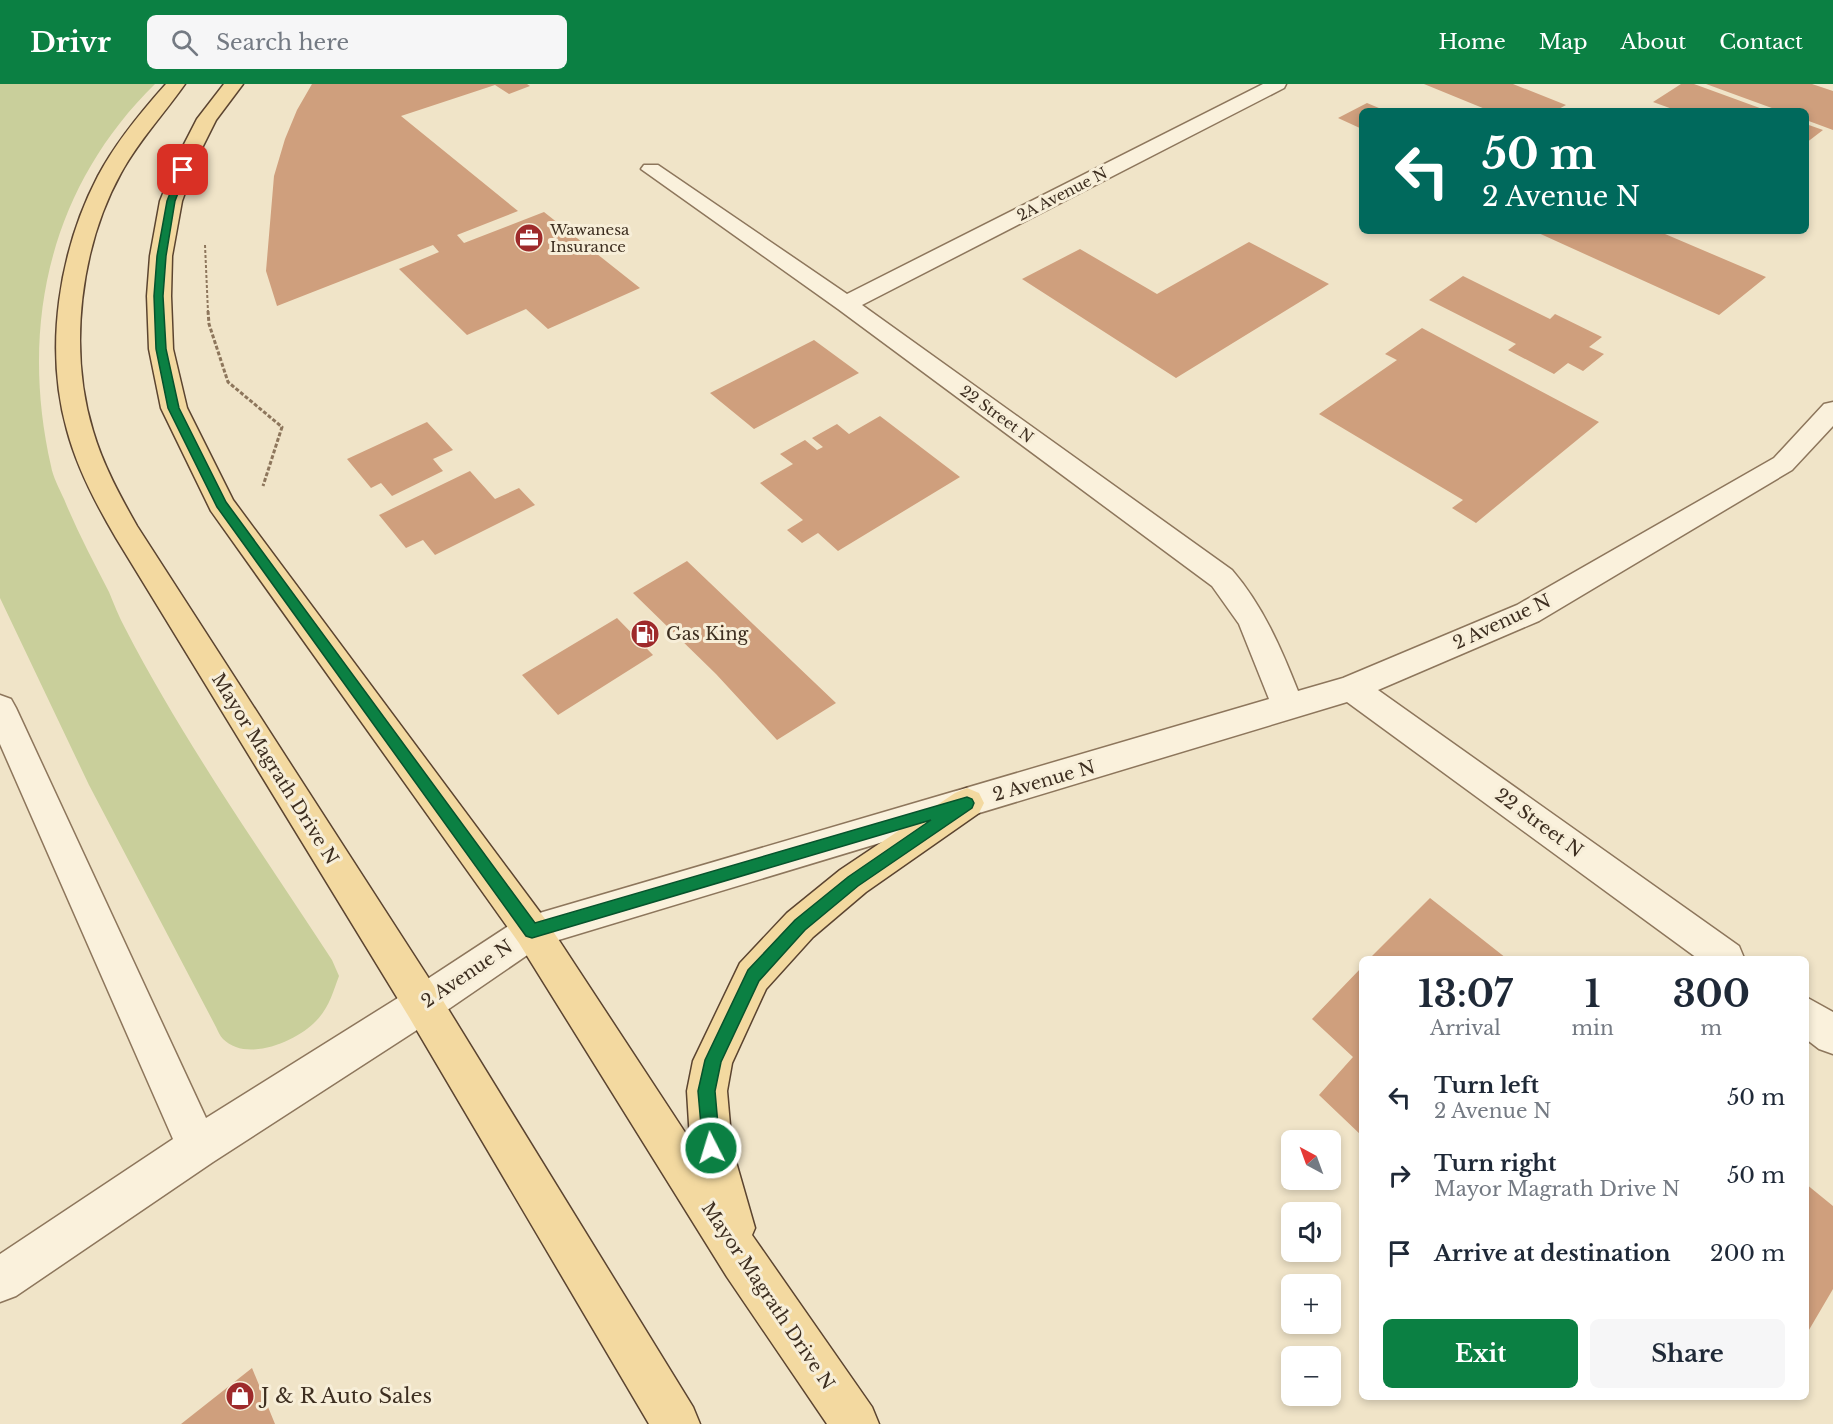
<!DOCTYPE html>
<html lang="en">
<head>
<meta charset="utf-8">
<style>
  body { margin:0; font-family:"Libre Baskerville",serif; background:#f6f6f7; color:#1f2937; height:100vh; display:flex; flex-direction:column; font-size:22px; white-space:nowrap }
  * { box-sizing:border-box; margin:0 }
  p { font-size:20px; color:#747a83 }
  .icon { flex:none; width:33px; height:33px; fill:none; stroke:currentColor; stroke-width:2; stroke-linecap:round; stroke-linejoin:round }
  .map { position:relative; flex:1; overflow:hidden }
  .side { position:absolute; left:1359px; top:872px; width:450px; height:444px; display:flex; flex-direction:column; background:#fff; border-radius:9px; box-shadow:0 3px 9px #0003 }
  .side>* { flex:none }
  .top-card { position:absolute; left:1359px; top:24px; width:450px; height:126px; border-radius:9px; box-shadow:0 3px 9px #0003; background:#00695c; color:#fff; overflow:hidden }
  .needle { width:39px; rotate:319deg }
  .tools { position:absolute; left:1281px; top:1046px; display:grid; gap:12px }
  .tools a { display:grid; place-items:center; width:60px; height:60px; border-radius:9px; background:#fff; box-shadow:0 3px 9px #0003; font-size:30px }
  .pin { position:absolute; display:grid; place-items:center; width:51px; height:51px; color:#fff; margin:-26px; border-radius:12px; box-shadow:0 3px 9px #0006 }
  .me { position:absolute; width:66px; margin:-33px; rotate:355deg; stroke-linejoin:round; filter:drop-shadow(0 0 4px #0008) }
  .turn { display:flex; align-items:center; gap:21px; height:126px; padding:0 24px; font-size:27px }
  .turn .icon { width:78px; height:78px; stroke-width:2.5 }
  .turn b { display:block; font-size:42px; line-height:51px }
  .eta { display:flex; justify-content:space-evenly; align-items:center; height:102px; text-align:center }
  .eta b { font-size:36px; font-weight:700; line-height:42px }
  .primary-button { display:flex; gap:12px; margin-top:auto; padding:12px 24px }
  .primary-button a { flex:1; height:69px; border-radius:9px; background:#0b8043; color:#fff; font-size:24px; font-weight:700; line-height:69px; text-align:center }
  .primary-button a+a { background:#f6f6f7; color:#1f2937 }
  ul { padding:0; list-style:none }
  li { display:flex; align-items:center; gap:18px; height:78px; padding:0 24px }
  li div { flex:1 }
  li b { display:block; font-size:22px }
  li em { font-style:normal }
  header { display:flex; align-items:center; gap:36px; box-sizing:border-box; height:84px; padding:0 30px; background:#0b8043; color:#fff }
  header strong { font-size:28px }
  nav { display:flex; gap:33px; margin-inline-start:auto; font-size:21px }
  .search { width:420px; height:54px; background:#f6f6f7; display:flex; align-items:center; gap:15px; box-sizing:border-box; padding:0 21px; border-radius:9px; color:#747a83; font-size:22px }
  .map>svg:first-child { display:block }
  .green { fill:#c9cf9b }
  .building { fill:#cf9f7d }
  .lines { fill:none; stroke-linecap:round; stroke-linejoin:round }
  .minor-casing { stroke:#8d765c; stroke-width:3 }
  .major-casing { stroke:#5b4430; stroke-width:3 }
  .path-far1 { stroke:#8d765c; stroke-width:2; stroke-dasharray:3 2; stroke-linecap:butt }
  .path { stroke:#8d765c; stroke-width:3; stroke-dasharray:4 2; stroke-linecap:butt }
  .minor { fill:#faf1dc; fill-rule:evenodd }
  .major { fill:#f3d9a0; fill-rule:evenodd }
  .route { fill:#0b8043; stroke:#07532c; stroke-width:1.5 }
  .labels { text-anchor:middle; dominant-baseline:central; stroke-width:6; stroke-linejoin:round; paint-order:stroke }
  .far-street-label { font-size:15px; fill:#3d2e20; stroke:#f7eed8 }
  .far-poi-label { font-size:15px; fill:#3d2e20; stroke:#f7eed8; text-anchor:start }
  .street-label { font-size:18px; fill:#3d2e20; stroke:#f7eed8 }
  .poi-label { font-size:18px; fill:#3d2e20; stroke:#f7eed8; text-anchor:start }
  .near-poi-label { font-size:21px; fill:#3d2e20; stroke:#f7eed8; text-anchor:start }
</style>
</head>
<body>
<header>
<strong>Drivr</strong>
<div class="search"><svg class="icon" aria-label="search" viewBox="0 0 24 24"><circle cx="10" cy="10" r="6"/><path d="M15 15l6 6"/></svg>Search here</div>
<nav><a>Home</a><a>Map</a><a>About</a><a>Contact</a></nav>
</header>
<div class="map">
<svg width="1833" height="1340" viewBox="0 0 1833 1340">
  <rect width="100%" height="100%" fill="#f0e4c8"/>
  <path class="green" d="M 0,0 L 155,0 C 50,103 19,241 51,382 C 53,393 59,404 64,415 C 77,447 93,477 109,508 C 114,520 119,533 125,544 C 185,660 261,767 332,876 L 339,892 C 333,908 329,924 316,937 C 297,957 247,979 223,955 C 220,952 218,947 216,943 L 89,701 L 0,514 Z"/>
  <path class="building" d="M 312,0 L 527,0 L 530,2 L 509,10 L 495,1 L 401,32 L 518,127 L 457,151 L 464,159 L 544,128 L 640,204 L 548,245 L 526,225 L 467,251 L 399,185 L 439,168 L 433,161 L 277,222 L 266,187 L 274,92 L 285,55 L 297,26 Z
    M 1424,0 L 1513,0 L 1566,21 L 1555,27 L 1490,27 Z
    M 1681,0 L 1694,0 L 1768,27 L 1678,27 L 1653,18 Z
    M 1706,0 L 1812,0 L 1833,7 L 1833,46 L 1806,36 L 1806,27 L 1780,27 Z
    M 1367,19 L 1386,27 L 1362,27 L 1362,45 L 1338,34 Z
    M 1806,40 L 1823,46 L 1806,59 Z
    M 1534,147 L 1658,147 L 1766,193 L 1719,231 Z
    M 1249,158 L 1329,200 L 1176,294 L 1022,195 L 1080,165 L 1157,210 Z
    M 1463,192 L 1550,235 L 1555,230 L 1602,253 L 1589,263 L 1604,270 L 1583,287 L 1568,279 L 1554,290 L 1508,266 L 1516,260 L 1429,216 Z
    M 1422,244 L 1599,338 L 1476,439 L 1452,424 L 1463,416 L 1319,330 L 1397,276 L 1385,270 Z
    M 814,256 L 859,289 L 754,345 L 710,309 Z
    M 880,332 L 960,393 L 838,467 L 818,449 L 802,459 L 787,446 L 803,436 L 760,399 L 793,380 L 780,370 L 805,356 L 817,366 L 823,363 L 812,354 L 837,340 L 849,350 Z
    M 427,338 L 453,366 L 433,375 L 443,387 L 392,412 L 381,399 L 371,404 L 347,375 Z
    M 470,387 L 495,415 L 519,404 L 535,421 L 435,471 L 423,456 L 406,464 L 379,431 Z
    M 687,477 L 836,619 L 777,656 L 716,590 L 633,509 Z
    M 617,534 L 653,571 L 558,631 L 522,591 Z
    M 1430,814 L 1506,874 L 1370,874 Z
    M 1362,883 L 1362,1052 L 1319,1011 L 1353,973 L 1312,935 Z
    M 1806,1100 L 1833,1122 L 1833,1205 L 1806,1251 Z
    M 252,1284 L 275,1340 L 181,1340 Z"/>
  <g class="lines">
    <g class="minor-casing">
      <path id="minor" d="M 1263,0 L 1286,0 L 1284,4 L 862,221 L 1232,486 C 1263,522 1281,564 1298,607 L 1343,594 L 1517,521 L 1774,374 L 1824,320 L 1833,318 L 1833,342 L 1792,386 L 1539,537 L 1378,606 L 1739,862 L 1744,874 L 1697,874 L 1347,618 L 542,861 L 437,933 L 213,1078 L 16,1212 L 0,1218 L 0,1170 L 173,1055 L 0,660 L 0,611 L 11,615 L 16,624 L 206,1034 L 409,907 L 519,835 L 1269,615 L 1239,540 L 1212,502 L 838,225 L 641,85 L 644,81 L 658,81 L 847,210 Z
        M 1806,913 L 1833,928 L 1833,970 L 1819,965 L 1806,955 Z"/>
    </g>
    <g class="major-casing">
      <path id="major" d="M 166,0 L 185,0 C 164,30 139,56 121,89 C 80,163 68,266 93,347 C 103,381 120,412 137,442 L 437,907 L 693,1323 L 700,1340 L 649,1340 L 409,933 L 116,454 C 96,420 77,384 67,346 C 44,264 59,167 98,92 C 116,58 141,28 166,0 Z
        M 224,0 L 243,0 L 216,36 L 199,70 L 182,117 L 172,172 L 171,212 L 173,265 L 187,324 L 233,416 L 545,835 L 690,1056 L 687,1007 L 693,977 L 740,879 L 787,829 L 840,786 L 955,709 L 967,704 L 979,709 L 984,719 L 979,729 L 866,808 L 813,853 L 766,905 L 732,979 L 727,1007 L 732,1064 L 755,1144 L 752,1151 L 872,1323 L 879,1340 L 827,1340 L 727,1193 L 519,859 L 211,427 L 161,324 L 149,265 L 147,212 L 150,172 L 160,117 L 179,70 L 197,35 Z"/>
    </g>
    <path class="path-far1" d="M 205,161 L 208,228"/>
    <path class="path" d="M 208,227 L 209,240 L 228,298 L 282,343 L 263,402"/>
    <use href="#minor" class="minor"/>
    <use href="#major" class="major"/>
  </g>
  <path class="route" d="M 180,84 L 187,86 L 175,117 L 166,172 L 163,212 L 166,265 L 179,324 L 226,418 L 535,839 L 967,713 L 972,715 L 974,719 L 972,724 L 858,802 L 805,846 L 759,897 L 721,978 L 715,1007 L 720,1064 L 717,1070 L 711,1072 L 705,1070 L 703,1064 L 698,1007 L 705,976 L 748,886 L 795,836 L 848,793 L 931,736 L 532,854 L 526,852 L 217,423 L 168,324 L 156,265 L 154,212 L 157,172 L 167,117 Z"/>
  <defs>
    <g id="office-disc" transform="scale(1.5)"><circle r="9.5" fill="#9e2a2b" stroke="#f7eed8"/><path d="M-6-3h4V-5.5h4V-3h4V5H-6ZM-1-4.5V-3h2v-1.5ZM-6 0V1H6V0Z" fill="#fff"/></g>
    <g id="fuel-disc" transform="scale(1.5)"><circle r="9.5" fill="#9e2a2b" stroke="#f7eed8"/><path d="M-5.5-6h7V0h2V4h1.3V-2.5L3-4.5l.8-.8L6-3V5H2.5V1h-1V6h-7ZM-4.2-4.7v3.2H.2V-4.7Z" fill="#fff"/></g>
    <g id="shop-disc" transform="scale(1.5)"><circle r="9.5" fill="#9e2a2b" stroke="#f7eed8"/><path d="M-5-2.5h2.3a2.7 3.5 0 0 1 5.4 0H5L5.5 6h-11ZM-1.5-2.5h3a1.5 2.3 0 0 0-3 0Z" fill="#fff"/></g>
  </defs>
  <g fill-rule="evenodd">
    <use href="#office-disc" x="529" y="154"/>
    <use href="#fuel-disc" x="645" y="550"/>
    <use href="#shop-disc" x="240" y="1312"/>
  </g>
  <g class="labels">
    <g class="far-street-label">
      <text transform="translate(1062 110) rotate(-27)">2A Avenue N</text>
      <text transform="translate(997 330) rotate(36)">22 Street N</text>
    </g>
    <g class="far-poi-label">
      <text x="550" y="145">Wawanesa<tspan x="550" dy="17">Insurance</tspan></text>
    </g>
    <g class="street-label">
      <text transform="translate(1502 538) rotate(-25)">2 Avenue N</text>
      <text transform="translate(275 685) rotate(58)">Mayor Magrath Drive N</text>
      <text transform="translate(1044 697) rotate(-16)">2 Avenue N</text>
      <text transform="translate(1539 739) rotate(36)">22 Street N</text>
      <text transform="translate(467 890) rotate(-34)">2 Avenue N</text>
      <text transform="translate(768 1212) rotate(56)">Mayor Magrath Drive N</text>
    </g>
    <g class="poi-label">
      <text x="666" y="550">Gas King</text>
    </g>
    <g class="near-poi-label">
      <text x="261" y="1312">J &amp; R Auto Sales</text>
    </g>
  </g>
</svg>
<div class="tools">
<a><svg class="needle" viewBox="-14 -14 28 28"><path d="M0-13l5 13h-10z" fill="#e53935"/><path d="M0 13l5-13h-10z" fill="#747a83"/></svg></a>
<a><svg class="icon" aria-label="sound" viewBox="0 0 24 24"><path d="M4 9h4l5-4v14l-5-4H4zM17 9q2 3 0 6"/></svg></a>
<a>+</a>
<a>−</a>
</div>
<div class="pin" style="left:183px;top:86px;background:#d93025"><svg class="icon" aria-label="arrive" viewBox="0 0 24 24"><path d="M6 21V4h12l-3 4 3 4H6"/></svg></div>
<svg class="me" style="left:711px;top:1064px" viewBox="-20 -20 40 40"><circle r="17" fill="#0b8043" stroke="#fff" stroke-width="3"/><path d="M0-11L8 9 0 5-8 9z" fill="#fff"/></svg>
<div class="top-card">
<div class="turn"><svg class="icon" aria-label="left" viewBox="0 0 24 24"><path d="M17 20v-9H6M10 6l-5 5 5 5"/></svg><div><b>50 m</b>2 Avenue N</div></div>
</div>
<section class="side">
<div class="eta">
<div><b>13:07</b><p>Arrival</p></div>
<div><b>1</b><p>min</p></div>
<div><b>300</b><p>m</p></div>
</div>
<ul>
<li><svg class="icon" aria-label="left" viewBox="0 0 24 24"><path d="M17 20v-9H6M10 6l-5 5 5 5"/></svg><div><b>Turn left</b><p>2 Avenue N</p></div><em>50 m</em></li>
<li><svg class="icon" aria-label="right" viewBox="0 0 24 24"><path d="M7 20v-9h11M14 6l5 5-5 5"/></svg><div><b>Turn right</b><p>Mayor Magrath Drive N</p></div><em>50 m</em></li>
<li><svg class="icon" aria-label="arrive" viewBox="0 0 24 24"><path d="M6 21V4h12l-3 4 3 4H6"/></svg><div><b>Arrive at destination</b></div><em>200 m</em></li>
</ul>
<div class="primary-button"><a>Exit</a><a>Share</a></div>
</section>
</div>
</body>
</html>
